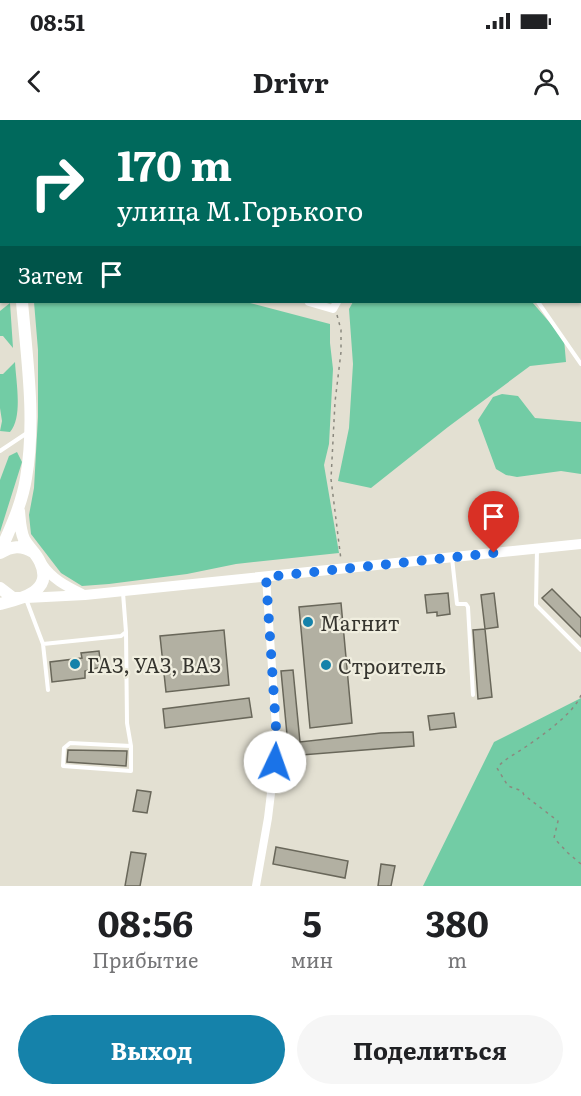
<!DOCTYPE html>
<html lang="ru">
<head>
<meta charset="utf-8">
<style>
  body { margin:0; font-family:Literata,serif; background:#f6f6f6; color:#202124; height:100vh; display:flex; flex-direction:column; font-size:22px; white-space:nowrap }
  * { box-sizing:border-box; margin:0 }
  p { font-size:20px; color:#757577 }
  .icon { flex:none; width:33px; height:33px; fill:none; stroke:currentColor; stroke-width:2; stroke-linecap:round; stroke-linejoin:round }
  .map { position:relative; height:766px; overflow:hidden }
  .panel { display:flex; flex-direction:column; background:#fff; flex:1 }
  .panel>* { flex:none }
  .top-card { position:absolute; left:0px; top:0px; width:582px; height:183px; box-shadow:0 2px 4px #0004; background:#00695c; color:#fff; overflow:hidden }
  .pin { position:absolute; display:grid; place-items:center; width:51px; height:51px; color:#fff; margin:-62px -26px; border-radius:50% 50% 50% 0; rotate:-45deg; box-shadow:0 0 6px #0007 }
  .pin .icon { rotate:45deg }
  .me { position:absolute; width:66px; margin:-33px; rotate:3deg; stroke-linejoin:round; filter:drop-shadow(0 0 4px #0008) }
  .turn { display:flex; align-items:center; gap:21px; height:126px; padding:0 18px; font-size:27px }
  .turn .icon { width:78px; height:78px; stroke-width:2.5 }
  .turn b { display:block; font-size:42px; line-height:51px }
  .then { display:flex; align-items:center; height:57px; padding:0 18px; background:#0003; gap:12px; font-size:22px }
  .eta { display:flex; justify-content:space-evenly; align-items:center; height:102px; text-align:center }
  .eta b { font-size:36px; font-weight:700; line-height:42px }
  .button { display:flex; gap:12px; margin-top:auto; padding:12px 18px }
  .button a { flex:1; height:69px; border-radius:36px; background:#1582aa; color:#fff; font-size:24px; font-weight:700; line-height:69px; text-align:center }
  .button a+a { background:#f6f6f6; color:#202124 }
  .status { display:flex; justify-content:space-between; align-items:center; height:42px; padding:0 30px; background:#fff; direction:ltr }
  .status svg { height:16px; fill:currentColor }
  header { display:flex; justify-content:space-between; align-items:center; height:78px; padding:0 18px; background:#fff; font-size:27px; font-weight:700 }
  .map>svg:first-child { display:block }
  .green { fill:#72cca5 }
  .building { fill:#b2b0a2; stroke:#69675a; stroke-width:1.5 }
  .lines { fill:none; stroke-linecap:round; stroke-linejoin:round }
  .path { stroke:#8b897f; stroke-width:1.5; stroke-dasharray:3 4.5; stroke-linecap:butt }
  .service { stroke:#fff; stroke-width:4 }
  .minor { stroke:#fff; stroke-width:8 }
  .secondary { stroke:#fff; stroke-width:10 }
  .primary { stroke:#fff; stroke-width:12 }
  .route { stroke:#1a73e8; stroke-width:10; stroke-dasharray:0 18 }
  .poi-dot { fill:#1582aa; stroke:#f0eedf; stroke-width:2 }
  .labels { text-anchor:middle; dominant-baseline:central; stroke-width:4.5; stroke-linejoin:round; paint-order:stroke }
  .poi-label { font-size:20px; fill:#35342e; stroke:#f0eedf; text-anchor:start }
</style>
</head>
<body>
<div class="status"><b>08:51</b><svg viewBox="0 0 49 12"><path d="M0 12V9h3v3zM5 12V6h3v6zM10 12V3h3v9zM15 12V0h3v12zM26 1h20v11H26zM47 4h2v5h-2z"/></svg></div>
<header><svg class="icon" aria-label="back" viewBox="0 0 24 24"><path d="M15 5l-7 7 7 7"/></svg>Drivr<svg class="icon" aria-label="person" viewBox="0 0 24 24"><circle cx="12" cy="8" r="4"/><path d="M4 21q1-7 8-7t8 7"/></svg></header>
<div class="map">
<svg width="581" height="766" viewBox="0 0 581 766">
  <rect width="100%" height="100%" fill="#e3e0d2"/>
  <path class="green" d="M 34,182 L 246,182 L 330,204 L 330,223 L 333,249 L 329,324 L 324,345 L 339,433 L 236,444 L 187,454 L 109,464 L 82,466 L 61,453 L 31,414 L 29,395 L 34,368 L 38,297 L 38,230 Z
    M 353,182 L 532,182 L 564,219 L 566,242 L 530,246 L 448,307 L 371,368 L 338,361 L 349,308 L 353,244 L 349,189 Z
    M 10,183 L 13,228 L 3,216 L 0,216 L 0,191 Z
    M 15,242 C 16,262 23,297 10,312 L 0,311 L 2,301 L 0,288 L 0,254 L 3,254 Z
    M 502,274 L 518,276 L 535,298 L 581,302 L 581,354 L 561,351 L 517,357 L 506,355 L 496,349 L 478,300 L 493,277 Z
    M 17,332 L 22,342 L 0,412 L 0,360 L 9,336 Z
    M 581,578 L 581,766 L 423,766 L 494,622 Z"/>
  <path class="building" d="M 552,469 L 581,498 L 581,517 L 542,478 Z
    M 448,473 L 450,494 L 437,496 L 437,492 L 427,493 L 425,475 Z
    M 494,473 L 498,507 L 485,509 L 481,475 Z
    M 341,483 L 352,603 L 310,608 L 299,487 Z
    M 485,509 L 492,577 L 478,579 L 473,510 Z
    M 224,510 L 229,565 L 166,572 L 160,516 Z
    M 99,531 L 101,547 L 85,551 L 85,558 L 52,562 L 50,542 L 82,538 L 81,533 Z
    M 293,550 L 300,622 L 381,613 L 413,612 L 414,626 L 289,636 L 281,551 Z
    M 249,578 L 252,597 L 165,608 L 163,589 Z
    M 454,593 L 456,607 L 430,610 L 428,596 Z
    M 68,630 L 127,631 L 126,646 L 67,642 Z
    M 137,670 L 151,672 L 147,693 L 133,691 Z
    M 276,727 L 348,741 L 345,758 L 273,744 Z
    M 131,732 L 146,734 L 140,766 L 125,766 Z
    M 381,744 L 395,746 L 391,766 L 378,766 Z"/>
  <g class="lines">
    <path class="path" d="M 337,195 L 341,210 L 341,232 L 335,282 L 331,359 L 341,440
      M 490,378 L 493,423
      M 581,575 C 574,593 543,615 527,626 C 516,634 505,638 497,648 L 508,666 L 522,671 L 524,675 L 558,701 L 554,718 L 568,733 L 581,744"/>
    <path class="service" d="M 538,182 L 581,244
      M 0,331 L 27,313
      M 537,429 L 536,485 L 581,530
      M 452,438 L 457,484 L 466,484 L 468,487 L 473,575
      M 26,479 L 43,524 L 121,516 L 126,512 L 123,473
      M 126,512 L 127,603 L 131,626 L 131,651 L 63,646 L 64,628 L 70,623 L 131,626
      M 43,524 L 48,570"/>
    <path class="minor" d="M 186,0 L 189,2
      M 351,0 L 353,2
      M 445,0 L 446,2
      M 520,0 L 520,2
      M 23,2 L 23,0
      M 60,2 L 61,0
      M 119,2 L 120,0
      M 210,2 L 211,0
      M 580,28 L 581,28
      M 309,182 L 333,189 L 337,182
      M 256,766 L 268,698 L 277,623 L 266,457"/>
    <path class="secondary" d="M 42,444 C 52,459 66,466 82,474
      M 26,478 L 85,475 L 581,424"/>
    <path class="primary" d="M 4,0 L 4,2
      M 0,432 C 10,409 22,384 26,358 C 36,301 27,239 22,182
      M 0,433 C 12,426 21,425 33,432
      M 0,468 L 13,478 L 19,478
      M 0,484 C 21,479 54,472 40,442 C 36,433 28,427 24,419 C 20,410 20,401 19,391"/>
  </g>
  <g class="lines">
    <path class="route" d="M 275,642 L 277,623 L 266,457 L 494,433"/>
  </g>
  <g class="poi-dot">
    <circle cx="308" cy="502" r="6"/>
    <circle cx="75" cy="544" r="6"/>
    <circle cx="326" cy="545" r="6"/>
  </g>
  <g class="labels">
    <g class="poi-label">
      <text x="320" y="502">Магнит</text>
      <text x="87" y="544">ГАЗ, УАЗ, ВАЗ</text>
      <text x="338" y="545">Строитель</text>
    </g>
  </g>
</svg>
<div class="pin" style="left:494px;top:433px;background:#d93025"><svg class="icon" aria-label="arrive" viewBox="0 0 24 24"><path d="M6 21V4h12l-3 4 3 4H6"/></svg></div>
<svg class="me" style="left:275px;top:642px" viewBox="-20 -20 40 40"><circle r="19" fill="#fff"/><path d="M0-13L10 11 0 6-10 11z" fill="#1a73e8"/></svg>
<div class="top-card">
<div class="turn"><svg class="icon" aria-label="right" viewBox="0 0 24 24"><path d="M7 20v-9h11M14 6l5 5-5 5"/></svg><div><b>170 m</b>улица М.Горького</div></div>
<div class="then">Затем<svg class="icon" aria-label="arrive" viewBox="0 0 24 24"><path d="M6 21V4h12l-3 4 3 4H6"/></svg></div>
</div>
</div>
<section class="panel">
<div class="eta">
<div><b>08:56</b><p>Прибытие</p></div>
<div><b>5</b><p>мин</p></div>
<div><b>380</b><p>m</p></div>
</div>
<div class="button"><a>Выход</a><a>Поделиться</a></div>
</section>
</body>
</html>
